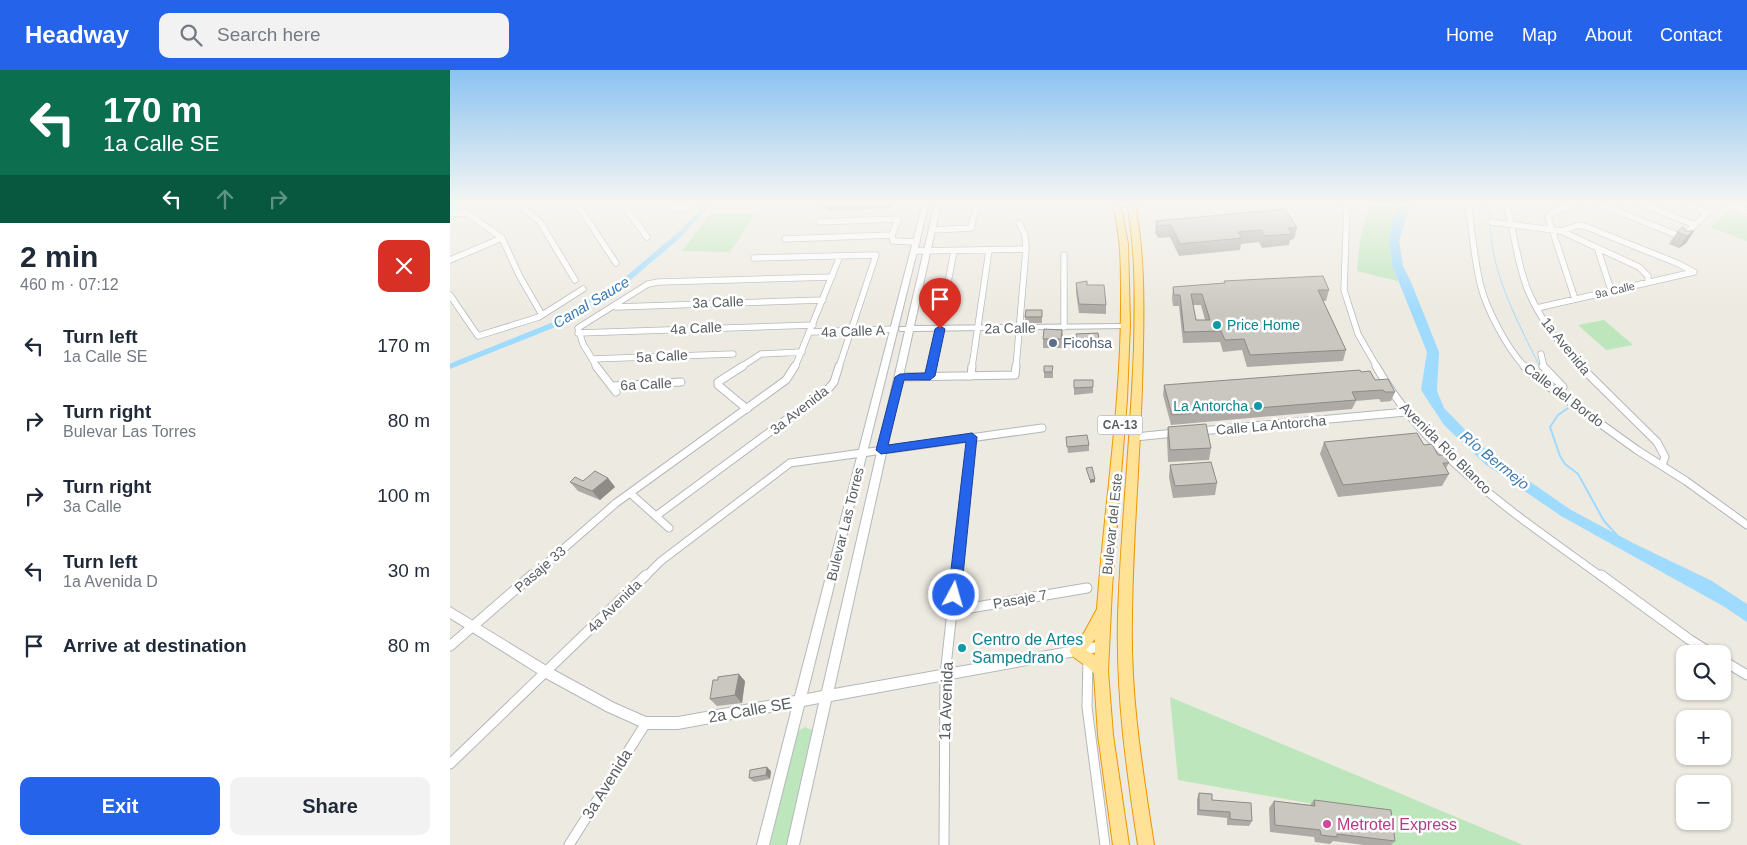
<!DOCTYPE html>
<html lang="en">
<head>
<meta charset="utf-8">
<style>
  body { margin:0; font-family:Helvetica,sans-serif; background:#f2f2f3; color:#1f2937; height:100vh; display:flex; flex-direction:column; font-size:19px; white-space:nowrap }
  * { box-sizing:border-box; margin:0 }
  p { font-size:16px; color:#747a83 }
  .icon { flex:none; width:28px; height:28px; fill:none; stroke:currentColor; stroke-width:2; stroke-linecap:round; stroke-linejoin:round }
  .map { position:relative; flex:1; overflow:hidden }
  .sheet { display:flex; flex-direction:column; background:#fff; width:450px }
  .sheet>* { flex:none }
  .banner { background:#0b6e4f; color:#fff; overflow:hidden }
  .buttons { position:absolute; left:1226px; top:575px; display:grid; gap:10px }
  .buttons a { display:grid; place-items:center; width:55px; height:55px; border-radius:10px; background:#fff; box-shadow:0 1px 4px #0004; font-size:25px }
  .pin { position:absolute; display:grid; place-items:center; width:42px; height:42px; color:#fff; margin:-51px -21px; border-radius:50% 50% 50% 0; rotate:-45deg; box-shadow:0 0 5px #0007 }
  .pin .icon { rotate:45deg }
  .me { position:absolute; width:55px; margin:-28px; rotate:6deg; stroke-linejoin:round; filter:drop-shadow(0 0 4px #0008) }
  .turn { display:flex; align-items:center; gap:18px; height:105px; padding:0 20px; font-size:22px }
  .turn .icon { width:65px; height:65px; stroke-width:2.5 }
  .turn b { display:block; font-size:35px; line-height:42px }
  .lanes { display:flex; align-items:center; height:48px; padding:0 20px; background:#0003; justify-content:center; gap:25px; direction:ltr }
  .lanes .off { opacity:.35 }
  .round { display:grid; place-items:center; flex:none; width:52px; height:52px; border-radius:10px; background:#f2f2f3 }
  .head { display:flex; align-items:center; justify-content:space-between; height:85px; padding:0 20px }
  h1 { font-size:30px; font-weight:600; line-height:38px }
  .cta { display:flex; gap:10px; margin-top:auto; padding:10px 20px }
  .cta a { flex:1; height:58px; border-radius:10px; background:#2563eb; color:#fff; font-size:20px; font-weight:600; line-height:58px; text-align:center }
  .cta a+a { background:#f2f2f3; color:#1f2937 }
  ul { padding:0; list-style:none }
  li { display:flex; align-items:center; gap:15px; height:75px; padding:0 20px }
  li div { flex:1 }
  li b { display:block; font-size:19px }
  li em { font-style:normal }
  header { display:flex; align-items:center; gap:30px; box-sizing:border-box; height:70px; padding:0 25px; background:#2563eb; color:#fff }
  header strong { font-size:24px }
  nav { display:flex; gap:28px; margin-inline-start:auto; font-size:18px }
  .search { width:350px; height:45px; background:#f2f2f3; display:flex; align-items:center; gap:12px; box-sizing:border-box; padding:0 18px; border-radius:10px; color:#747a83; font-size:19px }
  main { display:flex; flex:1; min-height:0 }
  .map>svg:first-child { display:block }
  .green { fill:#bee6bc }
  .water { fill:#9fdaff }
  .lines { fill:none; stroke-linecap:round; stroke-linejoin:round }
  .stream-far1 { stroke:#9fdaff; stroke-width:1 }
  .stream { stroke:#9fdaff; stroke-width:2 }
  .minor-far2-casing { stroke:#b4b7bc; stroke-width:7 }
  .minor-far1-casing { stroke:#b4b7bc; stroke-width:9 }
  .minor-casing { stroke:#b4b7bc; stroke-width:11 }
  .tertiary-casing { stroke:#b4b7bc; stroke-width:2 }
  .trunk-casing { stroke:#ee9700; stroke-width:2 }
  .minor-far2 { stroke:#fff; stroke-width:5.5 }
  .minor-far1 { stroke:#fff; stroke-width:7 }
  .minor { stroke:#fff; stroke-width:9 }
  .tertiary { fill:#fff; fill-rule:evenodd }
  .trunk { fill:#ffe295; fill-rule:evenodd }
  .wall { fill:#aeaaa5; fill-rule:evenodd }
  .shaded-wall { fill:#8d8b86 }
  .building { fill:#cac6c0; stroke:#8d8b86; fill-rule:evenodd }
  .route { fill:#2563eb; stroke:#184099 }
  .culture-dot { fill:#0f9aa8; stroke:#fff; stroke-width:2 }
  .service-dot { fill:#5c6f8a; stroke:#fff; stroke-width:2 }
  .hotel-dot { fill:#d1479c; stroke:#fff; stroke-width:2 }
  .labels { text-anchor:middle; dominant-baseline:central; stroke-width:5; stroke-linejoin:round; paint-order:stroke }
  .far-street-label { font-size:11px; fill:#595e62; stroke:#fff }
  .shield { fill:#fff; stroke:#8b8e91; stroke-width:1 }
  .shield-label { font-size:12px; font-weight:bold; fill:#595e62 }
  .street-label { font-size:14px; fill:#595e62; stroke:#fff }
  .culture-label { font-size:14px; fill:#0d838f; stroke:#fff; text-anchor:start }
  .service-label { font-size:14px; fill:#4e5e75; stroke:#fff; text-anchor:start }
  .water-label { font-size:15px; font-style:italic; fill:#3a7bb3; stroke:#fff }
  .near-culture-label { font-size:16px; fill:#0d838f; stroke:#fff; text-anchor:start }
  .near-street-label { font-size:16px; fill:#595e62; stroke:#fff }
  .near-hotel-label { font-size:16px; fill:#b23c85; stroke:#fff; text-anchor:start }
</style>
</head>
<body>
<header>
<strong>Headway</strong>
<div class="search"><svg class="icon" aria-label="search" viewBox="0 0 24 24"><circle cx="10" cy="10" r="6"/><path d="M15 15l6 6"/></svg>Search here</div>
<nav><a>Home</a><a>Map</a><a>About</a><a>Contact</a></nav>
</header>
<main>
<section class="sheet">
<div class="banner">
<div class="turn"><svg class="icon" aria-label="left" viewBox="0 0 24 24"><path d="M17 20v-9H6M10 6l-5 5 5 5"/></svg><div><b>170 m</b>1a Calle SE</div></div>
<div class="lanes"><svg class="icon" aria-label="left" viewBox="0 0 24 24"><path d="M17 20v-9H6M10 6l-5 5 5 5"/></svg><svg class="icon off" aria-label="ahead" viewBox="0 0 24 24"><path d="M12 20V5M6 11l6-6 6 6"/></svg><svg class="icon off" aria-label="right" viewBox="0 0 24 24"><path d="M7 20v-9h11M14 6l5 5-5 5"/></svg></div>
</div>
<div class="head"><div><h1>2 min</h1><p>460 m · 07:12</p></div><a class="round" style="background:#d93025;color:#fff"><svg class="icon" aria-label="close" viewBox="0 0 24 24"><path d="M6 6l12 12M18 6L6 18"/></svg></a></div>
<ul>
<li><svg class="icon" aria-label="left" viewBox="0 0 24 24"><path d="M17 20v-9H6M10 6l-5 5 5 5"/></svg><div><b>Turn left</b><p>1a Calle SE</p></div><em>170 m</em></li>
<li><svg class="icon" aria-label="right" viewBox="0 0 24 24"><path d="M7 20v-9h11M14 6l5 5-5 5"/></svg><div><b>Turn right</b><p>Bulevar Las Torres</p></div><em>80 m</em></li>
<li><svg class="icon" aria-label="right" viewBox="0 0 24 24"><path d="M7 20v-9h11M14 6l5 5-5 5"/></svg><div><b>Turn right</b><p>3a Calle</p></div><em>100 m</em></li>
<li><svg class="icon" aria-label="left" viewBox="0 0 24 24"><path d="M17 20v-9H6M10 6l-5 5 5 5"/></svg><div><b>Turn left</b><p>1a Avenida D</p></div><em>30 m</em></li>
<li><svg class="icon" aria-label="arrive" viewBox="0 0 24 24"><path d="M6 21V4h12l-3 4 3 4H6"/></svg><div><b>Arrive at destination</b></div><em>80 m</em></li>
</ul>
<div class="cta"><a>Exit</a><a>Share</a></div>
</section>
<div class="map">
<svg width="1297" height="775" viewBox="0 0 1297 775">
  <rect width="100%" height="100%" fill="#edeae1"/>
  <path class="green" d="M 920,133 L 946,133 L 939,169 L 942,195 L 948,211 L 907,201 L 910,170 Z
    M 1279,140 L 1297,147 L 1297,171 L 1260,157 Z
    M 261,143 L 306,144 L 280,182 L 232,181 Z
    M 1154,250 L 1183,275 L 1156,280 L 1128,255 Z
    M 720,627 L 1073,775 L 939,775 L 936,747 L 728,710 Z
    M 355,657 L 364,661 L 337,775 L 320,775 L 347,662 Z"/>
  <path class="water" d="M 258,133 L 262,133 L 229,169 L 178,212 L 135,235 L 103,258 L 0,299 L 0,294 L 6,291 L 101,253 L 168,213 L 225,165 Z
    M 951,133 L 961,133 L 949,171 L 953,196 L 961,212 L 989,282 L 987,321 L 994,338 L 1023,368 L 1046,388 L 1121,440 L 1185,474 L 1262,511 L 1297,534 L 1297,552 L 1273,536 L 1111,446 L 1035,394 L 994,355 L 971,320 L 977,282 L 942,195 L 939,169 L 943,147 Z"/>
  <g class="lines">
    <path class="stream-far1" d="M 1035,133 L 1040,148
      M 1040,155 C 1042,206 1068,252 1090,297"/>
    <path class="stream" d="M 1097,306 L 1104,316
      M 1121,336 L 1108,345 L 1100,357 L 1110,386 L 1115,394 L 1128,404 L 1154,451 L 1167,465"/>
    <g class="minor-far2-casing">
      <path id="minor-far2" d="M 67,133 L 90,152 L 125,210
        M 124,133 L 129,137 L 166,193
        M 172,133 L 197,167
        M 219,133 C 228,142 236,139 246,133
        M 897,133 L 894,220 L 908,264 L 927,297
        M 1018,133 C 1022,160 1024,190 1031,217 C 1037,240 1058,280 1075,297
        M 1059,133 L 1057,136 C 1064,163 1067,192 1077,218 C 1089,248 1109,274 1131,297
        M 1147,133 L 1232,167
        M 1189,133 L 1245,155
        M 1233,133 L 1258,143
        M 1275,133 L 1297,141
        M 0,144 L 17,143 L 52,168 L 69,205 L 92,245
        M 369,152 L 446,149 L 448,150 L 442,165 L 443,171 L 467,172
        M 1041,152 L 1111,161 L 1189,197 L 1198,206 L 1198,212
        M 482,160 L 521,158 L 527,133
        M 1232,167 L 1268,133
        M 335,169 L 442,165
        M 1147,177 L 1161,220
        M 465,181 L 576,179
        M 614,185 L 614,257
        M 304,188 L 426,185 L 389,297
        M 0,190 L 52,168
        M 0,225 L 28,266 L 89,247 L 133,219
        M 1125,229 L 1098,147 L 1102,143 L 1126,133
        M 166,237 L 373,230
        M 1087,238 L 1244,202 L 1229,194 L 1137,157 L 1129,155 L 1111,161
        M 360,262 L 445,259
        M 128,263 L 363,255
        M 1091,284 L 1094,297
        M 142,289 L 283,284
        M 147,297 L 133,274 L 128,258 L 198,214 L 209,212 L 382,207
        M 291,297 L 311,284 L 352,282
        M 345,297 L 390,186
        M 482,297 L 504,181
        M 522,297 L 539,180
        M 566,297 L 576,179 L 575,165 L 569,153"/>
    </g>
    <g class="minor-far1-casing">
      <path id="minor-far1" d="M 146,296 L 166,322
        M 293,296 L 268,312 L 268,315 L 297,339
        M 926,296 C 977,387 1069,447 1152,507
        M 1074,296 L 1083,305 L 1187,380 L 1236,411 L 1297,455
        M 1093,296 L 1113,317 L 1110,323
        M 1130,296 L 1207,372 L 1215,387 L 1212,395
        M 480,306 L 482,296
        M 521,306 L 522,296
        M 450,307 L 565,305 L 566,296
        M 162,316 L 231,312
        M 750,361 L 956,342
        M 685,367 L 725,363
        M 180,423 L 219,458
        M 206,446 L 379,318 L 384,312 L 389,296
        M 81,507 L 166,433 L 336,310 L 345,296
        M 195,507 L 211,491 L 340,393 L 592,358
        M 506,507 L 522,367"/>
    </g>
    <g class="minor-casing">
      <path id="minor" d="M 1151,505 L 1240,570 L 1263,584
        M 503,541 L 637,518
        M 0,576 L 82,505
        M 638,588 L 637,637 L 655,775
        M 1272,590 L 1297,605
        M 0,694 L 196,505
        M 119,775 L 196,653
        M 494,775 L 495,605 L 506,505"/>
    </g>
    <g class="tertiary-casing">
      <path id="tertiary" d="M 473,133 L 479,133 L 357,624 L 372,621 L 455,261 L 450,261 L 449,259 L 450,257 L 456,257 L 485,133 L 491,133 L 464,256 L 676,254 L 680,256 L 676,258 L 463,261 L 384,619 L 653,571 L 657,572 L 658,576 L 657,580 L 653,581 L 381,631 L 349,775 L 337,775 L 369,633 L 354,636 L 319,775 L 307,775 L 342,638 L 228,659 L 196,659 L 156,641 L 92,606 L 0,548 L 0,537 L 100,598 L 164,633 L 196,647 L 228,647 L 345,626 Z"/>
    </g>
    <g class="trunk-casing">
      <path id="trunk" d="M 662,133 L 670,133 L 678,174 L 680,254 L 677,329 L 662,518 L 658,601 L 663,665 L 679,775 L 663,775 L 648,665 L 644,604 C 638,594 624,591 619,581 L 634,563 L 647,539 C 654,438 671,337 671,235 C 671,201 672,167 662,133 ZM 645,569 L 645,585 L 636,580 Z
        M 677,133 L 685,133 C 694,181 694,228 693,277 C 692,366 683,456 682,545 C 680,626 692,696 704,775 L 688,775 C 676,697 666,625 668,545 C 671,456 681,366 684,277 C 685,228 686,181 677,133 Z"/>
    </g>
    <use href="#minor-far2" class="minor-far2"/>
    <use href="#minor-far1" class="minor-far1"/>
    <use href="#minor" class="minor"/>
    <use href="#tertiary" class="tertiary"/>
    <use href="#trunk" class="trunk"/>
  </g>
  <path class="wall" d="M 368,133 L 446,133 L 438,138 L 378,141 Z
    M 706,151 L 847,158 L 844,169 L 840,170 L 839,175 L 812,178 L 809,172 L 791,174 L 790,180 L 729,186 L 720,167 L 708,168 L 705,163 Z
    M 1236,161 L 1244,161 L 1236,173 L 1229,178 L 1219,174 L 1227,162 Z
    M 774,211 L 879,220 L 876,231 L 873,231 L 896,280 L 893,291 L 797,297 L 792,280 L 773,282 L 770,272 L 733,273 L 729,236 L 723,236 L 722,228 L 723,217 L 774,213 ZM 743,235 L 751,235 L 755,250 L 746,250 Z
    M 626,213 L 637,215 L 656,235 L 656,244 L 629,243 L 626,223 Z
    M 592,240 L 592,253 L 576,253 L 575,247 Z
    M 648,263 L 649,276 L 626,277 L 626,264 Z
    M 593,269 L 613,269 L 612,278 L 593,278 Z
    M 594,302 L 603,302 L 603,308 L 594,308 Z
    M 911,302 L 945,322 L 941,331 L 931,332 L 929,329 L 906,331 L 902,339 L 721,355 L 713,325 L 714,315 Z
    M 643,310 L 643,323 L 624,325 L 624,318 Z
    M 718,357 L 761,378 L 759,390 L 718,392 L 717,369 Z
    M 616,367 L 639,375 L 639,381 L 618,383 Z
    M 874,372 L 974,375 L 999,393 L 996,398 L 999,404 L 992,416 L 888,427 L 870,384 Z
    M 720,395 L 767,413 L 765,425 L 723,428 L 719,407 Z
    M 158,408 L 165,417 L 150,430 L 128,421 L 120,412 L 133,411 Z
    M 295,611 L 292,633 L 267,636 L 260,629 Z
    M 321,701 L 320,709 L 304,712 L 299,708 Z
    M 749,723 L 802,751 L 799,756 L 777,755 L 777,748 L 747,745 L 747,729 Z
    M 864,730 L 945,771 L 941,775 L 914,775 L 883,771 L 880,774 L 865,772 L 864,767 L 820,762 L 819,738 L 824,731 L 860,735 Z"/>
  <path class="shaded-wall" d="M 437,133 L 446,133 L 438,138 Z
    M 1244,161 L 1236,173 L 1229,178 L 1237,166 Z
    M 612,260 L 613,269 L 612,278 L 611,269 Z
    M 158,408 L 165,417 L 150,430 L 142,421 Z
    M 645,409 L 645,412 L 640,413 L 640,410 Z
    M 289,604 L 295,611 L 292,633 L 285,625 Z
    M 317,697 L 321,701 L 320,709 L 316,705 Z"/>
  <path class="building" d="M 835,139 L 847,158 L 838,158 L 842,164 L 815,166 L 811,160 L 788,162 L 792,168 L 730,174 L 721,155 L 708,156 L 706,151 Z
    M 1233,157 L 1236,161 L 1244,161 L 1237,166 L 1227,162 Z
    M 873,206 L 879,220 L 868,220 L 896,280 L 800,285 L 794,269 L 775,270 L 771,261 L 734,262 L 730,225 L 724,225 L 723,217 L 775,213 L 774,211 ZM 741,224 L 752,224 L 760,250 L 746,250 Z
    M 637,211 L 637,215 L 654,215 L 656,235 L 629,234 L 626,213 Z
    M 576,240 L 592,240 L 592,247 L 575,247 Z
    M 594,259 L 612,260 L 611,269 L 593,269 Z
    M 648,263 L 649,270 L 626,271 L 626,264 Z
    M 594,296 L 603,296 L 602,302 L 594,302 Z
    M 910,300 L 911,302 L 920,301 L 925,310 L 938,309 L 945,322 L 935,322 L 933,320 L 902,322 L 906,330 L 722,345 L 714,315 Z
    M 624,310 L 643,310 L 643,317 L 624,318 Z
    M 756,354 L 761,378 L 720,380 L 718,357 Z
    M 967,363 L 974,375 L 982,374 L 988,385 L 994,385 L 999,393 L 993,393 L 999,404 L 893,415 L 874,372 Z
    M 637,365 L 639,375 L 617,377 L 616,367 Z
    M 761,392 L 767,413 L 725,416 L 720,395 Z
    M 642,397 L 645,409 L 640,410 L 636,398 Z
    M 145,401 L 158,408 L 142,421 L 120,412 L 125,407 L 133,411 Z
    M 289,604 L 285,625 L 260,629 L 263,610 L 268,610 L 268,607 Z
    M 317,697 L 316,705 L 299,708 L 300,700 Z
    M 749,723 L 762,724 L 762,730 L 801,733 L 802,751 L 780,749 L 780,742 L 749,740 Z
    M 864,730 L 941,740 L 945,771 L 887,764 L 887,767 L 871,765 L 870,760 L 825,755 L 824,731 L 865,736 Z"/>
  <linearGradient id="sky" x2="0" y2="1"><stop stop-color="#8bc3f1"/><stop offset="0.55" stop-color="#f7f6f2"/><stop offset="1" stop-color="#f7f6f2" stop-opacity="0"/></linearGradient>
  <rect width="1297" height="242" fill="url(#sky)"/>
  <path class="route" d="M 490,256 L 495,259 L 485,306 L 480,310 L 454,310 L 438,375 L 522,363 L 527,367 L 511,525 L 509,529 L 504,531 L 500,529 L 498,525 L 516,372 L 431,384 L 426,380 L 445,307 L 450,304 L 475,303 L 485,259 Z"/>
  <g class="culture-dot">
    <circle cx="767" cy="255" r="5"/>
    <circle cx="808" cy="336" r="5"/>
    <circle cx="512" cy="578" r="5"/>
  </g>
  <circle class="service-dot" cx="603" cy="273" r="5"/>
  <circle class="hotel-dot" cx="877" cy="754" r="5"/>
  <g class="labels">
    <g class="far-street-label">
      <text transform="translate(1165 220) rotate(-13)">9a Calle</text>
    </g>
    <rect class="shield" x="647.5" y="345.5" width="45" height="19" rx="4"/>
    <g class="shield-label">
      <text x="670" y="355">CA-13</text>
    </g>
    <g class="street-label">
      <text transform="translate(268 232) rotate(-2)">3a Calle</text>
      <text transform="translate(246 258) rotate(-3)">4a Calle</text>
      <text transform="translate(560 258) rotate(-1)">2a Calle</text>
      <text transform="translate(403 261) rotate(-2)">4a Calle A</text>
      <text transform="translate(1116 276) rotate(51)">1a Avenida</text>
      <text transform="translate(212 286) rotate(-3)">5a Calle</text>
      <text transform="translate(196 314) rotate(-3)">6a Calle</text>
      <text transform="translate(1114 325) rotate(37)">Calle del Bordo</text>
      <text transform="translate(349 340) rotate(-38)">3a Avenida</text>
      <text transform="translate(821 355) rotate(-5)">Calle La Antorcha</text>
      <text transform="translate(996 378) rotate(45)">Avenida Río Blanco</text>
      <text transform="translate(395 454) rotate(-76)">Bulevar Las Torres</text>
      <text transform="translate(662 454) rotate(-84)">Bulevar del Este</text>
      <text transform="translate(90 499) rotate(-41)">Pasaje 33</text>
      <text transform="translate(570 529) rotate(-10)">Pasaje 7</text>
      <text transform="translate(164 536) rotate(-44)">4a Avenida</text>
    </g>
    <g class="culture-label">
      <text x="777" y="255">Price Home</text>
      <text x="798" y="336" text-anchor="end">La Antorcha</text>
    </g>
    <g class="service-label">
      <text x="613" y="273">Ficohsa</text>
    </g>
    <g class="water-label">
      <text transform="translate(141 232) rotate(-31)">Canal Sauce</text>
      <text transform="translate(1045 390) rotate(39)">Río Bermejo</text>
    </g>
    <g class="near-culture-label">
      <text x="522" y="569">Centro de Artes<tspan x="522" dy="18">Sampedrano</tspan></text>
    </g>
    <g class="near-street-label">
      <text transform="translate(496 631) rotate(-88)">1a Avenida</text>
      <text transform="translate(300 640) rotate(-10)">2a Calle SE</text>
      <text transform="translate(157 714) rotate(-58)">3a Avenida</text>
    </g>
    <g class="near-hotel-label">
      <text x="887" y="754">Metrotel Express</text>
    </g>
  </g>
</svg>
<div class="buttons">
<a><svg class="icon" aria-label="search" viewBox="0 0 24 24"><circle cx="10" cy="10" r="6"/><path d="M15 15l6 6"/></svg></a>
<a>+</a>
<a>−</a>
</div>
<div class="pin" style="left:490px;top:259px;background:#d93025"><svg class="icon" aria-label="arrive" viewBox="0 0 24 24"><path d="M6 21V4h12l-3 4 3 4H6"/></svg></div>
<svg class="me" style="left:504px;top:525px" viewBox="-20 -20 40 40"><circle r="17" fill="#2563eb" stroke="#fff" stroke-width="3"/><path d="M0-11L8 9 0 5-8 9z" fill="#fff"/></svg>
</div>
</main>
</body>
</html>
